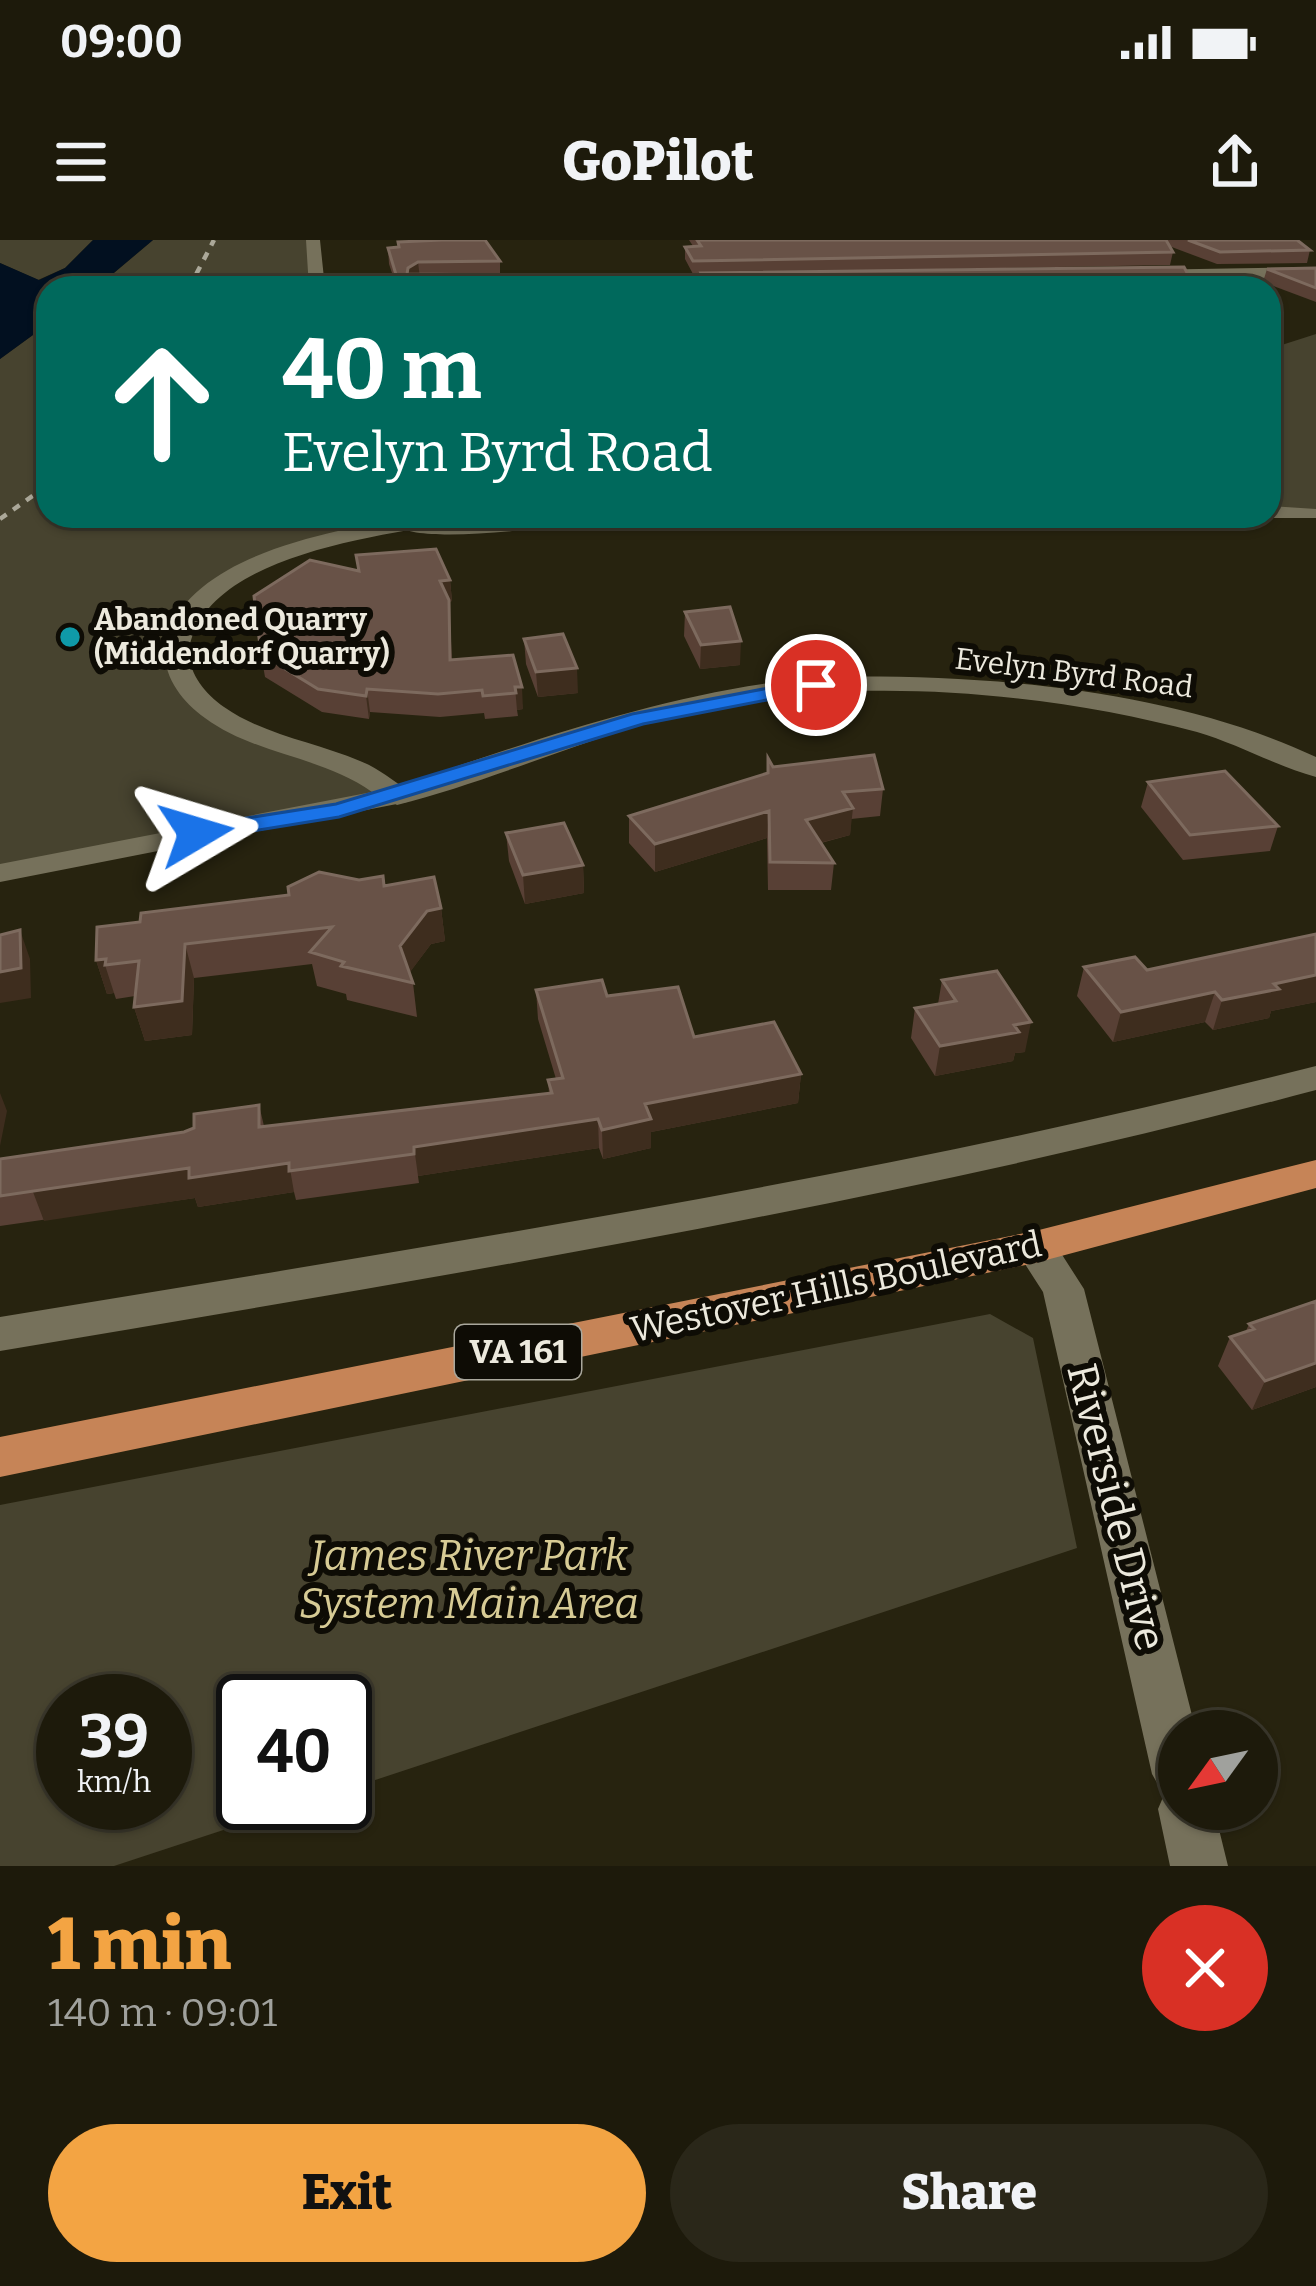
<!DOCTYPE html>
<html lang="en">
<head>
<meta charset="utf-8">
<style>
  body { margin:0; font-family:Bitter,serif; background:#2a2719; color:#f1f3f6; height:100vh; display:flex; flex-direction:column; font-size:45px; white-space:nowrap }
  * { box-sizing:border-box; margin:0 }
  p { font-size:39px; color:#a0a19d }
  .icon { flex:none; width:66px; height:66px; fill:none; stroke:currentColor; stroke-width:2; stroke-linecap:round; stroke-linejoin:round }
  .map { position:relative; height:1626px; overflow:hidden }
  .side { display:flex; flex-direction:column; background:#1d1a0b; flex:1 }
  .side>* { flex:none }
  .banner { position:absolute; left:36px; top:36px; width:1245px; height:252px; border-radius:36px; box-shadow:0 3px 9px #0004,0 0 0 3px #3b382c; background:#00695c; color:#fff; overflow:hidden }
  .needle { width:78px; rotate:237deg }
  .fabs { position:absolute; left:1158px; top:1470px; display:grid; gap:24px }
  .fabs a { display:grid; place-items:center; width:120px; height:120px; border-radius:50%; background:#1d1a0b; box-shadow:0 3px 9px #0004,0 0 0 3px #3b382c; font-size:60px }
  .speed { position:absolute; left:36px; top:1434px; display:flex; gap:24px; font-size:60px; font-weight:700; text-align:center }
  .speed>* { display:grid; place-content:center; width:156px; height:156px; border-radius:50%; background:#1d1a0b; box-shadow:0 3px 9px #0004,0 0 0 3px #3b382c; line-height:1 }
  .speed small { font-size:30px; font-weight:400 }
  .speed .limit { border:6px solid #111; border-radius:18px; background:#fff; color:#111 }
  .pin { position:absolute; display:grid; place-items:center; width:102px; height:102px; color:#fff; margin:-51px; border:6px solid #fff; border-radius:50%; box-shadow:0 3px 12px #0007 }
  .me { position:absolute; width:132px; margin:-66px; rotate:83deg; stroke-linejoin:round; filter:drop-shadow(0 0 9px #0008) }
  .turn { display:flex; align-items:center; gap:42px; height:252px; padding:0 48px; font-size:54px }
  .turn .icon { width:156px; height:156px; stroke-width:2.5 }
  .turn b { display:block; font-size:84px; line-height:102px }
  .round { display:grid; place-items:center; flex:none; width:126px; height:126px; border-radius:63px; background:#2a2719 }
  .summary { display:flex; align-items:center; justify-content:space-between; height:204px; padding:0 48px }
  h1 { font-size:72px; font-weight:800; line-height:90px; color:#f3a443 }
  .button { display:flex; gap:24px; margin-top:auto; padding:24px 48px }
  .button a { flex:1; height:138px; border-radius:72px; background:#f3a443; color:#111; font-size:48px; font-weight:800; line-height:138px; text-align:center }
  .button a+a { background:#2a2719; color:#f1f3f6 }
  .status { display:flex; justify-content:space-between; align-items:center; height:84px; padding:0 60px; background:#1d1a0b; direction:ltr }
  .status svg { height:33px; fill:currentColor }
  header { display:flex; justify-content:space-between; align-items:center; height:156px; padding:0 48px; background:#1d1a0b; font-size:54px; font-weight:800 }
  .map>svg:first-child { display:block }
  .green { fill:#47432f; fill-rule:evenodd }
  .water { fill:#021020 }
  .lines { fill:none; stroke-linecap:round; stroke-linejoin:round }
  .street { fill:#76715b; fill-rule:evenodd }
  .secondary { fill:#76715b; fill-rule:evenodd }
  .primary { fill:#c68457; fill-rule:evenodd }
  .rail { stroke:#aba899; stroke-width:4.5; stroke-dasharray:8 8; stroke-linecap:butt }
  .wall { fill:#584035 }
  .shaded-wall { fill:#3e2d1e }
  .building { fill:#685247; stroke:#7d6a5e; stroke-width:3 }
  .route { fill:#1a73e8; stroke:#114b97; stroke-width:3 }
  .culture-dot { fill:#0f9aa8; stroke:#0e0c05; stroke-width:4.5 }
  .labels { text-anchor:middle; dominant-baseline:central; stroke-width:12; stroke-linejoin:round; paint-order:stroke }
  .far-poi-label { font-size:30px; font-weight:bold; fill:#ece9dd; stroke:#0e0c05; text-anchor:start }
  .far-street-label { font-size:30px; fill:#ece9dd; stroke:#0e0c05 }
  .shield { fill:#0e0c05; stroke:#a9a79c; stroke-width:3 }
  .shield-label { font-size:33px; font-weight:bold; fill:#ece9dd }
  .street-label { font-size:36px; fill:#ece9dd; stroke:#0e0c05 }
  .near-street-label { font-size:42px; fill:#ece9dd; stroke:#0e0c05 }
  .near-park-label { font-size:42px; font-style:italic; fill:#d7cb95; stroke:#0e0c05 }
</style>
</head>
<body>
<div class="status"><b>09:00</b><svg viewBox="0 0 49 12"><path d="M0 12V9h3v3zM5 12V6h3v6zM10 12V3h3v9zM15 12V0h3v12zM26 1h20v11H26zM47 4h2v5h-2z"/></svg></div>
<header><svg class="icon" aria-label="menu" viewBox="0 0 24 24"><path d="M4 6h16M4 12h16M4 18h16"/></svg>GoPilot<svg class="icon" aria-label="share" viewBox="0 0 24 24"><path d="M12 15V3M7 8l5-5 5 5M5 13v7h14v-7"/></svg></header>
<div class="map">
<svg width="1316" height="1626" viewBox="0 0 1316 1626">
  <rect width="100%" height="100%" fill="#27230f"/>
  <path class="green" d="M 0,0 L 93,0 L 65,28 L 38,40 L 0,23 Z
    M 153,0 L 313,0 L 317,48 L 96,48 Z
    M 48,84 L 48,276 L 451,276 L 357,295 L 233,337 L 176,400 L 201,461 L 397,556 L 0,633 L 0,119 Z
    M 1316,94 L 1316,275 L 1194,280 L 1112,276 L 1269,276 L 1269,109 Z
    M 990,1074 L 1033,1098 L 1077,1308 L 345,1550 L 345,1461 L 243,1461 L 243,1563 L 305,1563 L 114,1626 L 0,1626 L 0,1265 ZM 63,1461 L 165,1461 L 165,1563 L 63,1563 Z"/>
  <path class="water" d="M 93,0 L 153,0 L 96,48 L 48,48 L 48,84 L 0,119 L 0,23 L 39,40 L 65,28 Z"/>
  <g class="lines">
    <path class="street" d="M 1316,27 L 1316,37 L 1140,40 L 1132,35 L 1140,30 Z
      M 754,36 L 754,42 L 748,44 L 412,48 L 420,43 Z
      M 1269,266 L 1316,269 L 1316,278 L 1261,278 L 1269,276 Z
      M 519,276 L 600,276 L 589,283 C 550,286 422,306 395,285 C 405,277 496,278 519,276 Z
      M 818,437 C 982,434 1166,447 1316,517 L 1316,537 C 1276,526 1238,504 1197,492 C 1048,452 861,436 710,467 C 602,490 503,538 397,565 L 382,556 L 387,550 C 529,502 668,451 818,437 Z
      M 1035,991 L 1050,996 L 1084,1049 L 1196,1491 L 1179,1491 L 1179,1569 L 1214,1569 L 1228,1626 L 1170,1626 L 1158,1569 L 1164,1555 L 1152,1534 L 1043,1052 L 1014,1007 L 1020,996 Z"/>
    <path class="secondary" d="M 306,0 L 320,0 L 325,48 L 309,48 Z
      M 415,276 L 462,276 L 451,283 C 376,296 220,315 192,397 C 182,425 201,451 224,467 C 264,495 315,502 360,521 C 378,528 392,540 407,550 L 412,556 L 407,562 L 0,642 L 0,624 L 372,552 C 322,516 255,515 205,478 C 178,459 156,427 168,393 C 199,311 339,290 415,276 Z
      M 1316,826 L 1316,850 C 883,966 441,1036 0,1111 L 0,1077 C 441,1004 883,937 1316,826 Z"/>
    <path class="primary" d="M 1316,920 L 1316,948 L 1035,1023 L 0,1237 L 0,1197 L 1035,991 Z"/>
    <path class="rail" d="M 189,48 L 214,0
      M 0,279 L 48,245"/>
  </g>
  <path class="wall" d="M 689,0 L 1297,0 L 1310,10 L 1307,23 L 1217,24 L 1169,6 L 1173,12 L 1170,25 L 773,32 L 1192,42 L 1191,48 L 701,48 L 701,33 L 693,34 L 685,19 L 685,7 L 693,6 Z
    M 388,8 L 500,21 L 500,35 L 518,48 L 397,48 L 389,24 Z
    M 1316,27 L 1316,62 L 1263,42 L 1267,29 Z
    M 356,315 L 450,340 L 452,361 L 449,362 L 452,420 L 513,415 L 523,469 L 517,470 L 518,476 L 485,479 L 484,473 L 440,477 L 370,472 L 369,479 L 322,472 L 265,437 L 261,414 L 358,331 Z
    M 685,372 L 740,425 L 700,429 L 684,396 Z
    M 524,399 L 578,453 L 538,457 L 526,424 Z
    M 768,518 L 773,527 L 883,549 L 880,576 L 851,579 L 850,595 L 821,603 L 834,623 L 831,650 L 768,650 L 767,598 L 655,632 L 629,603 L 629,576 L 767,534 Z
    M 1148,542 L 1278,586 L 1270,611 L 1183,620 L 1141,567 Z
    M 506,593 L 583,625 L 584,653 L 525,664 L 509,621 Z
    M 384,646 L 441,668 L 445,701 L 431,704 L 409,733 L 413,743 L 417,777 L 347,760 L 346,754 L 317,746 L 312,724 L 194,738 L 192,795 L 145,801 L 134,767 L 135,756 L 116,759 L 114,753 L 107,754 L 96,720 L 140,682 Z
    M 1316,694 L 1316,762 L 1271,771 L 1269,778 L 1213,790 L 1205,782 L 1113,802 L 1077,756 L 1084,727 L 1147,730 Z
    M 942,740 L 1025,812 L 1015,813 L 1013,821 L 935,836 L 911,798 L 915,768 L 938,764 Z
    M 536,750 L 694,797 L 801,834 L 798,863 L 651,892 L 651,908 L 603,919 L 599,908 L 418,936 L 419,943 L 296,960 L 294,952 L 198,967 L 195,958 L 0,986 L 0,919 L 184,892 L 259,865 L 264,886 L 549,853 L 548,840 L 556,839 L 538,779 Z
    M 1316,1061 L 1316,1147 L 1252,1170 L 1218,1126 L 1230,1097 L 1246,1091 L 1249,1084 Z"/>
  <path class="shaded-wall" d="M 418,22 L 420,38 L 407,34 L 408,28 Z
    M 450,340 L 452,361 L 449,362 L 452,443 L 440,341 Z
    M 741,401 L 740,425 L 700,429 L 701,405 Z
    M 577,428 L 578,453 L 538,457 L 536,432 Z
    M 515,447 L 522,447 L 523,469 L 517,470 Z
    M 367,449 L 370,472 L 369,479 L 366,456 Z
    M 853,568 L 850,595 L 804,607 L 806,580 Z
    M 769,571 L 767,598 L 655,632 L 655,604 Z
    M 583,625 L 584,653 L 525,664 L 523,635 Z
    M 441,668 L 445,701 L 431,704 L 405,739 L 400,706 L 427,671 Z
    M 20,690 L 30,719 L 31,758 L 0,763 L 0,732 Z
    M 185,704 L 194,738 L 192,795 L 145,801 L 134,767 Z
    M 106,719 L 105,725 L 114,753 L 107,754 L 96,720 Z
    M 1316,735 L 1316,762 L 1271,771 L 1269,778 L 1213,790 L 1222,760 L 1274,744 Z
    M 1215,752 L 1205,782 L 1113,802 L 1121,772 Z
    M 1031,782 L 1025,812 L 1015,813 L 1013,821 L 935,836 L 940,806 Z
    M 801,834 L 798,863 L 651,892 L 651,908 L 603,919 L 602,890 L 645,864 Z
    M 0,853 L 7,871 L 0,906 Z
    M 598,879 L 599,908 L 418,936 L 419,943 L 414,907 Z
    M 289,923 L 294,952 L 198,967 L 195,958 L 44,981 L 33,952 L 189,928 Z
    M 1316,1123 L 1316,1147 L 1252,1170 L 1265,1141 Z"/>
  <path class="building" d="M 442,0 L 485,0 L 500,21 L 418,22 L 408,28 L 407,34 L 509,35 L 518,48 L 400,48 L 388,8 L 399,7 L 398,2 Z
    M 697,0 L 1166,0 L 1173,12 L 693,21 L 685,7 L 701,6 Z
    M 1188,0 L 1297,0 L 1310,10 L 1220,12 Z
    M 1184,27 L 1192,42 L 974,39 L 977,42 L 878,46 L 884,48 L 709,48 L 701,33 Z
    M 1316,28 L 1316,48 L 1267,29 Z
    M 436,309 L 450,340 L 440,341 L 449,360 L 450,420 L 513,415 L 522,447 L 515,447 L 516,453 L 483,456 L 482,450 L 438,454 L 367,449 L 366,456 L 318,449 L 261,414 L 254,356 L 310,320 L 359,331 L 356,315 Z
    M 730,367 L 741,401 L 701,405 L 685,372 Z
    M 563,394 L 577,428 L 536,432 L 524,399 Z
    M 874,515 L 883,549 L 843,552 L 853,568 L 806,580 L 834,623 L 770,622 L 769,571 L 655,604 L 629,576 L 768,533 L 768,518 L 773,527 Z
    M 1225,531 L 1278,586 L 1190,595 L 1148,542 Z
    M 564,583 L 583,625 L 523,635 L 506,593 Z
    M 319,632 L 359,640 L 383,636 L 384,646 L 434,637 L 441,668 L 427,671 L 400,706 L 413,743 L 341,726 L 344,722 L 310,712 L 332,687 L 185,704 L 182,761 L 134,767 L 139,721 L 105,725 L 106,719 L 96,720 L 97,687 L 140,682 L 141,673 L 289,655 L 288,647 Z
    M 20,690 L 21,728 L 0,732 L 0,695 Z
    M 1316,694 L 1316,735 L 1274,744 L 1279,749 L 1222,760 L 1215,752 L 1121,772 L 1084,727 L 1135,717 L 1147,730 Z
    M 997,731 L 1031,782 L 1014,785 L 1019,792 L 940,806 L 915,768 L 956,761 L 942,740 Z
    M 602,740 L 607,756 L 678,747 L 694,797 L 774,782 L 801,834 L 645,864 L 651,879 L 602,890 L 598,879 L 414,907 L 414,914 L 289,931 L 289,923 L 189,938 L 189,928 L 0,956 L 0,919 L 184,892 L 194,888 L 194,874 L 259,865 L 259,887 L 552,853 L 548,840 L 563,838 L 536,750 Z
    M 1316,1061 L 1316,1123 L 1265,1141 L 1230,1097 L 1254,1089 L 1249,1084 Z"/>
  <path class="route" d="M 816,439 L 826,445 L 823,449 L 643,484 L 339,577 L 196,600 L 185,593 L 196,586 L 336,564 L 632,474 Z"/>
  <circle class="culture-dot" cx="70" cy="397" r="12"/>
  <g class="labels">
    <g class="far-poi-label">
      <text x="94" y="380">Abandoned Quarry<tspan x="94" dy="34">(Middendorf Quarry)</tspan></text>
    </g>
    <g class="far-street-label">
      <text transform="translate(1074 433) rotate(7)">Evelyn Byrd Road</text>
    </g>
    <rect class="shield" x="455" y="1085" width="126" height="54" rx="9"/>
    <g class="shield-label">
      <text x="518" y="1112">VA 161</text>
    </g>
    <g class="street-label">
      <text transform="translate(836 1047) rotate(-12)">Westover Hills Boulevard</text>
    </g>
    <g class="near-street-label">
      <text transform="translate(1116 1267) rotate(76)">Riverside Drive</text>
    </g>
    <g class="near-park-label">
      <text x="469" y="1316">James River Park<tspan x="469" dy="48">System Main Area</tspan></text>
    </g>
  </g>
</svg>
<div class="fabs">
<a><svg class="needle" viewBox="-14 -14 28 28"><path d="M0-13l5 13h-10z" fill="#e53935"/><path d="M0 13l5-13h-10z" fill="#a0a19d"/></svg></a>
</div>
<div class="speed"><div>39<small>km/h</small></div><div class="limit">40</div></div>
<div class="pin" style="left:816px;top:445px;background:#d93025"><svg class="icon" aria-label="arrive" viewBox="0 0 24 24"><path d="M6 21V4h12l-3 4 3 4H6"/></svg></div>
<svg class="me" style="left:196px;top:593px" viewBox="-20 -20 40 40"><path d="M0-17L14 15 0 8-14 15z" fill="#1a73e8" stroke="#fff" stroke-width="4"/></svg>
<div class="banner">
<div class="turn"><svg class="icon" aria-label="ahead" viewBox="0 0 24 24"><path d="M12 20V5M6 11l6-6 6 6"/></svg><div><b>40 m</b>Evelyn Byrd Road</div></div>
</div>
</div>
<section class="side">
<div class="summary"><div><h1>1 min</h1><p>140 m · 09:01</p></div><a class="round" style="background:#d93025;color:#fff"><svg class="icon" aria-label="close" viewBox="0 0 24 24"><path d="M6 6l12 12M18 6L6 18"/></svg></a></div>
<div class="button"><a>Exit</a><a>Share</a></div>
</section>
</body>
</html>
